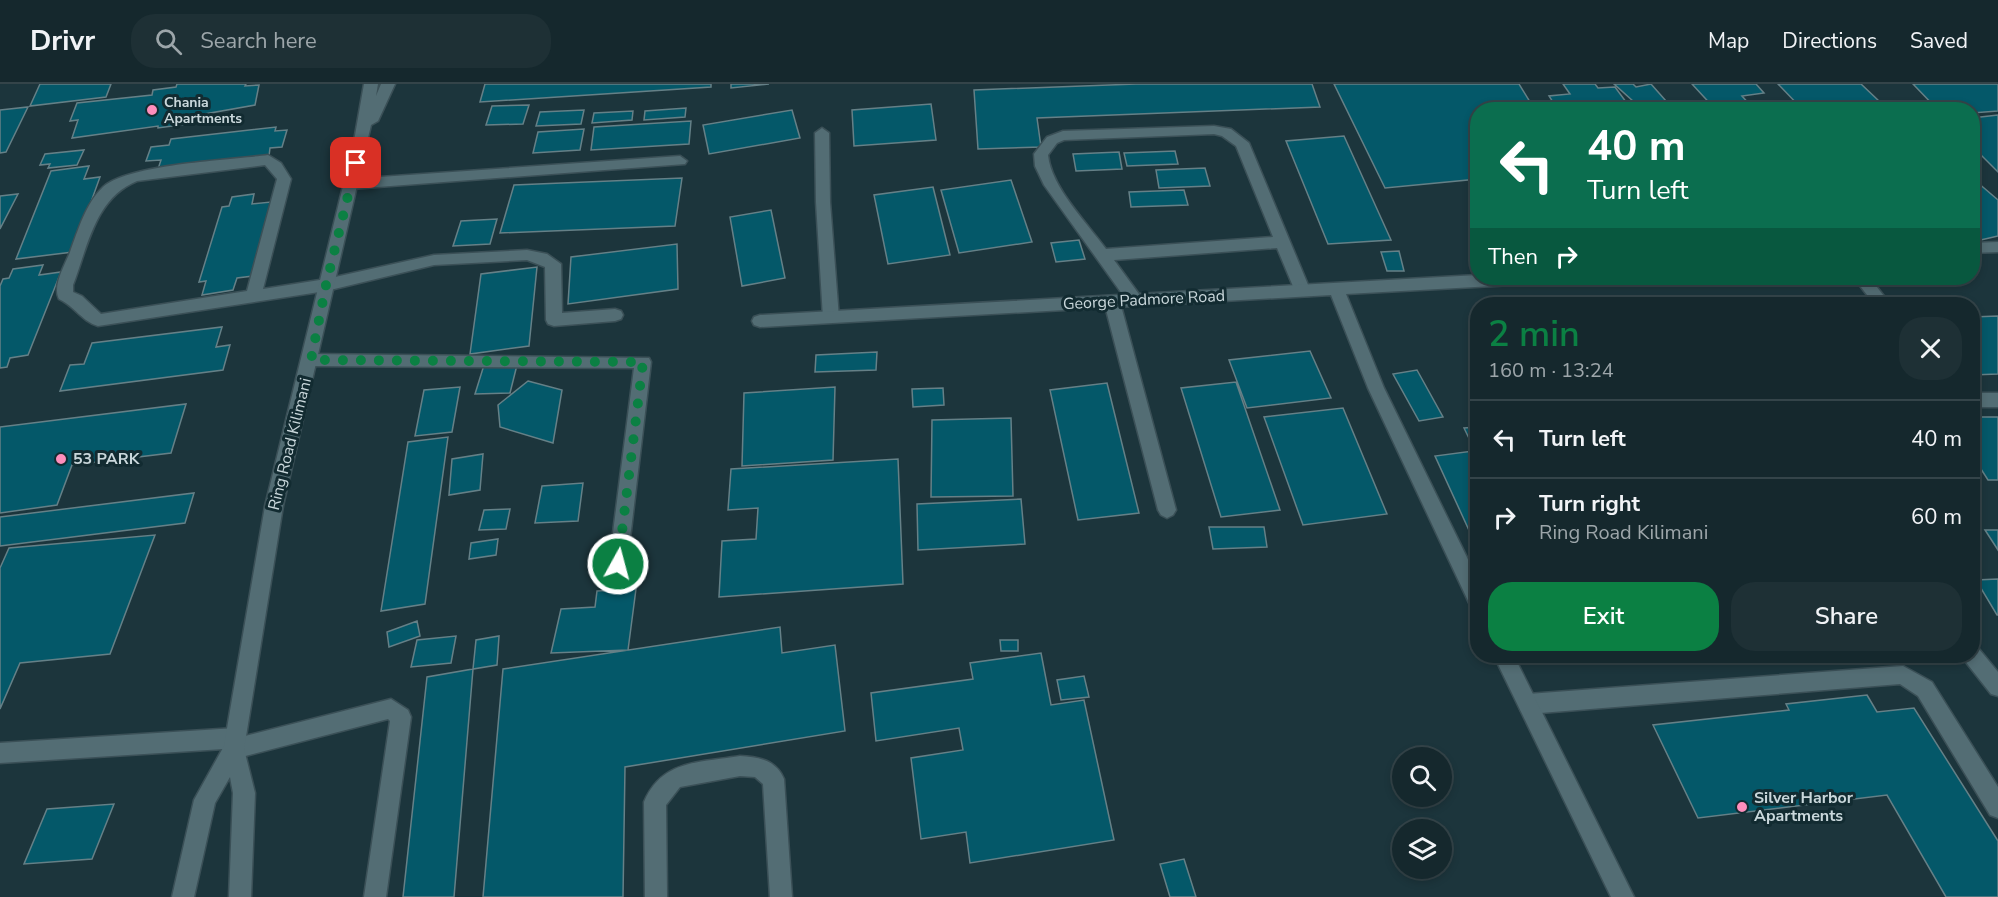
<!DOCTYPE html>
<html lang="en">
<head>
<meta charset="utf-8">
<style>
  body { margin:0; font-family:"Nunito Sans",sans-serif; background:#1e3035; color:#f1f3f6; height:100vh; display:flex; flex-direction:column; font-size:22px; white-space:nowrap }
  * { box-sizing:border-box; margin:0 }
  p { font-size:20px; color:#9da6aa }
  .icon { flex:none; width:33px; height:33px; fill:none; stroke:currentColor; stroke-width:2; stroke-linecap:round; stroke-linejoin:round }
  .map { position:relative; flex:1; overflow:hidden }
  .sheet { position:absolute; left:1470px; top:213px; width:510px; height:366px; display:flex; flex-direction:column; background:#15282d; border-radius:24px; box-shadow:0 3px 9px #0003,0 0 0 2px #344449 }
  .sheet>* { flex:none }
  .hud { position:absolute; left:1470px; top:18px; width:510px; height:183px; border-radius:24px; box-shadow:0 3px 9px #0003,0 0 0 2px #344449; background:#0b6e4f; color:#fff; overflow:hidden }
  .fabs { position:absolute; left:1392px; top:663px; display:grid; gap:12px }
  .fabs a { display:grid; place-items:center; width:60px; height:60px; border-radius:50%; background:#15282d; box-shadow:0 3px 9px #0003,0 0 0 2px #344449; font-size:30px }
  .pin { position:absolute; display:grid; place-items:center; width:51px; height:51px; color:#fff; margin:-26px; border-radius:12px; box-shadow:0 3px 9px #0006 }
  .me { position:absolute; width:66px; margin:-33px; rotate:7deg; stroke-linejoin:round; filter:drop-shadow(0 0 4px #0008) }
  .turn { display:flex; align-items:center; gap:21px; height:126px; padding:0 18px; font-size:27px }
  .turn .icon { width:78px; height:78px; stroke-width:2.5 }
  .turn b { display:block; font-size:42px; line-height:51px }
  .then { display:flex; align-items:center; height:57px; padding:0 18px; background:#0003; gap:12px; font-size:22px }
  .round { display:grid; place-items:center; flex:none; width:63px; height:63px; border-radius:24px; background:#1e3035 }
  .summary { display:flex; align-items:center; justify-content:space-between; height:102px; padding:0 18px }
  h1 { font-size:36px; font-weight:600; line-height:45px; color:#0b8043 }
  .action { display:flex; gap:12px; margin-top:auto; padding:12px 18px }
  .action a { flex:1; height:69px; border-radius:24px; background:#0b8043; color:#fff; font-size:24px; font-weight:600; line-height:69px; text-align:center }
  .action a+a { background:#1e3035; color:#f1f3f6 }
  ul { padding:0; list-style:none }
  li { display:flex; align-items:center; gap:18px; height:78px; padding:0 18px; border-top:2px solid #344449 }
  li div { flex:1 }
  li b { display:block; font-size:22px }
  li em { font-style:normal }
  header { display:flex; align-items:center; gap:36px; box-sizing:border-box; height:84px; padding:0 30px; background:#15282d; border-bottom:2px solid #344449 }
  header strong { font-size:28px }
  nav { display:flex; gap:33px; margin-inline-start:auto; font-size:21px }
  .search { width:420px; height:54px; background:#1e3035; display:flex; align-items:center; gap:15px; box-sizing:border-box; padding:0 21px; border-radius:24px; color:#9da6aa; font-size:22px }
  .map>svg:first-child { display:block }
  .building { fill:#045869; stroke:#658087; stroke-width:1.5 }
  .lines { fill:none; stroke-linecap:round; stroke-linejoin:round }
  .lane-casing { stroke:#3b5057; stroke-width:3 }
  .street-casing { stroke:#3b5057; stroke-width:3 }
  .secondary-casing { stroke:#3b5057; stroke-width:3 }
  .lane { fill:#536d74; fill-rule:evenodd }
  .street { fill:#536d74; fill-rule:evenodd }
  .secondary { fill:#536d74; fill-rule:evenodd }
  .route { stroke:#0b8043; stroke-width:10; stroke-dasharray:0 18 }
  .poi-dot { fill:#fe8ebc; stroke:#122b31; stroke-width:2 }
  .labels { text-anchor:middle; dominant-baseline:central; stroke-width:6; stroke-linejoin:round; paint-order:stroke }
  .far-poi-label { font-size:14px; font-weight:bold; fill:#c9d7db; stroke:#122b31; text-anchor:start }
  .street-label { font-size:16px; fill:#c9d7db; stroke:#122b31 }
  .poi-label { font-size:16px; font-weight:bold; fill:#c9d7db; stroke:#122b31; text-anchor:start }
</style>
</head>
<body>
<header>
<strong>Drivr</strong>
<div class="search"><svg class="icon" aria-label="search" viewBox="0 0 24 24"><circle cx="10" cy="10" r="6"/><path d="M15 15l6 6"/></svg>Search here</div>
<nav><a>Map</a><a>Directions</a><a>Saved</a></nav>
</header>
<div class="map">
<svg width="1998" height="813" viewBox="0 0 1998 813">
  <rect width="100%" height="100%" fill="#1c353c"/>
  <path class="building" d="M 40,0 L 111,0 L 106,13 L 30,22 Z
    M 177,0 L 246,0 L 245,2 L 259,1 L 255,21 L 188,33 L 187,40 L 158,44 L 158,42 L 72,54 L 78,36 L 70,37 L 77,19 L 152,11 L 153,6 L 176,3 Z
    M 485,0 L 711,0 L 711,3 L 480,18 Z
    M 731,0 L 769,0 L 731,4 Z
    M 1136,0 L 1312,0 L 1320,23 L 1037,34 L 1041,63 L 978,65 L 974,6 Z
    M 1334,0 L 1519,0 L 1535,26 L 1478,26 L 1478,95 L 1385,104 Z
    M 1563,0 L 1595,0 L 1598,4 L 1615,3 L 1632,26 L 1558,26 L 1549,12 L 1570,10 Z
    M 1614,0 L 1633,0 L 1636,3 L 1651,0 L 1674,26 L 1643,26 Z
    M 1692,0 L 1756,0 L 1764,9 L 1742,12 L 1753,24 L 1716,26 Z
    M 1778,0 L 1861,0 L 1880,18 L 1828,26 L 1803,26 Z
    M 1913,0 L 1998,0 L 1998,27 L 1972,29 L 1972,26 L 1938,26 Z
    M 931,20 L 936,56 L 854,62 L 852,26 Z
    M 529,21 L 523,40 L 486,41 L 492,22 Z
    M 28,23 L 6,68 L 0,69 L 0,26 Z
    M 686,24 L 685,33 L 644,36 L 645,27 Z
    M 584,26 L 581,40 L 536,42 L 540,28 Z
    M 792,26 L 800,54 L 709,70 L 703,41 Z
    M 633,27 L 632,36 L 592,39 L 594,29 Z
    M 1998,31 L 1998,88 L 1972,62 L 1972,34 Z
    M 691,37 L 689,60 L 591,66 L 594,43 Z
    M 276,43 L 275,47 L 287,46 L 282,63 L 270,64 L 269,72 L 158,85 L 161,76 L 146,77 L 151,63 L 169,61 L 171,55 Z
    M 584,45 L 580,66 L 533,69 L 538,48 Z
    M 1344,52 L 1391,156 L 1328,160 L 1286,57 Z
    M 84,66 L 77,81 L 48,84 L 50,80 L 40,81 L 45,70 Z
    M 1175,67 L 1178,80 L 1127,82 L 1124,69 Z
    M 1119,68 L 1122,85 L 1076,87 L 1073,70 Z
    M 89,82 L 84,95 L 100,93 L 73,168 L 16,175 L 51,87 Z
    M 1205,84 L 1210,102 L 1159,104 L 1156,86 Z
    M 682,94 L 675,142 L 500,149 L 514,101 Z
    M 1011,96 L 1032,158 L 959,169 L 941,106 Z
    M 1977,98 L 1998,116 L 1998,152 L 1972,158 L 1972,99 Z
    M 933,103 L 950,171 L 888,180 L 874,111 Z
    M 1184,106 L 1188,121 L 1131,123 L 1129,108 Z
    M 18,110 L 0,145 L 0,112 Z
    M 254,110 L 252,120 L 271,118 L 253,192 L 237,194 L 233,206 L 202,211 L 206,197 L 199,198 L 222,123 L 229,122 L 232,113 Z
    M 771,126 L 785,194 L 742,202 L 730,133 Z
    M 497,135 L 490,160 L 453,162 L 461,137 Z
    M 1079,156 L 1085,175 L 1056,178 L 1051,159 Z
    M 677,160 L 678,205 L 568,220 L 571,173 Z
    M 1399,167 L 1404,187 L 1387,187 L 1381,168 Z
    M 43,181 L 39,191 L 61,188 L 28,271 L 10,274 L 7,283 L 0,284 L 0,202 L 3,195 L 9,194 L 13,185 Z
    M 537,183 L 529,262 L 470,270 L 481,190 Z
    M 1998,232 L 1998,290 L 1972,291 L 1972,233 Z
    M 222,243 L 216,263 L 230,261 L 223,286 L 60,307 L 70,281 L 84,280 L 92,259 Z
    M 1310,267 L 1331,314 L 1247,324 L 1229,276 Z
    M 877,268 L 876,286 L 815,288 L 816,271 Z
    M 484,281 L 517,281 L 510,309 L 475,310 Z
    M 1417,286 L 1443,333 L 1419,337 L 1393,290 Z
    M 528,297 L 562,306 L 553,359 L 500,343 L 498,321 Z
    M 1236,298 L 1280,426 L 1221,433 L 1181,304 Z
    M 1107,299 L 1139,429 L 1078,436 L 1050,306 Z
    M 460,303 L 452,348 L 415,352 L 424,306 Z
    M 835,303 L 833,376 L 742,382 L 744,309 Z
    M 943,304 L 944,321 L 913,323 L 912,305 Z
    M 186,320 L 171,369 L 72,381 L 57,421 L 0,429 L 0,343 Z
    M 1343,324 L 1387,430 L 1303,441 L 1264,333 Z
    M 1972,333 L 1998,333 L 1998,396 L 1988,396 L 1972,371 Z
    M 1011,334 L 1013,412 L 931,413 L 932,336 Z
    M 1478,343 L 1478,373 L 1464,344 Z
    M 448,353 L 425,520 L 381,527 L 408,358 Z
    M 1473,367 L 1478,377 L 1478,466 L 1435,372 Z
    M 483,370 L 480,406 L 449,411 L 452,375 Z
    M 898,375 L 903,500 L 719,513 L 722,457 L 756,455 L 758,424 L 728,426 L 731,385 Z
    M 583,399 L 578,437 L 535,439 L 542,402 Z
    M 194,409 L 185,439 L 0,462 L 0,433 Z
    M 1021,415 L 1025,460 L 918,466 L 917,420 Z
    M 510,425 L 506,445 L 479,446 L 484,426 Z
    M 1209,443 L 1264,443 L 1267,463 L 1213,465 Z
    M 1985,446 L 1998,446 L 1998,466 Z
    M 155,451 L 110,570 L 20,579 L 0,625 L 0,484 L 9,464 Z
    M 498,455 L 496,471 L 469,475 L 471,459 Z
    M 1998,495 L 1998,531 L 1997,531 L 1976,496 Z
    M 636,505 L 628,566 L 551,569 L 561,525 L 595,523 L 597,507 Z
    M 417,537 L 420,552 L 389,563 L 387,548 Z
    M 780,543 L 782,569 L 835,561 L 845,647 L 625,683 L 623,813 L 483,813 L 503,585 Z
    M 456,552 L 451,579 L 411,583 L 417,556 Z
    M 499,552 L 497,581 L 473,585 L 476,556 Z
    M 1000,556 L 1018,556 L 1018,567 L 1001,567 Z
    M 1041,569 L 1051,621 L 1084,616 L 1114,756 L 970,779 L 966,748 L 921,755 L 911,674 L 963,666 L 959,644 L 876,657 L 871,609 L 973,595 L 970,579 Z
    M 1822,572 L 1892,572 L 1894,574 L 1825,576 Z
    M 473,585 L 454,813 L 403,813 L 427,593 Z
    M 1084,592 L 1089,613 L 1061,616 L 1057,596 Z
    M 1867,611 L 1877,628 L 1914,624 L 1998,757 L 1998,813 L 1946,813 L 1887,711 L 1698,734 L 1653,641 L 1789,626 L 1786,620 Z
    M 114,720 L 92,775 L 24,780 L 47,725 Z
    M 1184,775 L 1196,813 L 1170,813 L 1160,780 Z"/>
  <g class="lines">
    <g class="lane-casing">
      <path id="lane" d="M 1214,42 L 1231,45 L 1249,59 L 1311,208 L 1309,212 L 1297,212 L 1277,164 L 1114,176 L 1144,217 L 1142,221 L 1130,221 L 1044,101 L 1035,82 L 1034,70 L 1047,53 L 1063,47 ZM 1214,50 L 1222,52 L 1236,62 L 1273,153 L 1106,165 C 1087,139 1051,103 1048,71 L 1057,59 L 1064,56 Z
        M 822,44 L 829,49 L 830,118 L 839,234 L 837,238 L 825,238 L 823,234 L 816,118 L 815,49 Z
        M 268,71 L 281,79 L 291,95 L 263,205 L 326,195 L 434,171 L 527,166 L 547,170 L 561,180 L 562,229 L 615,225 L 621,227 L 623,231 L 621,235 L 615,237 L 554,242 L 548,240 L 546,236 L 545,183 L 527,176 L 434,181 L 326,207 L 98,242 C 83,238 74,222 59,215 C 52,202 65,181 70,168 C 78,146 86,119 103,103 C 128,80 231,76 268,71 ZM 265,81 L 277,95 L 247,207 L 101,230 L 82,212 L 73,208 L 73,201 C 88,162 95,114 137,97 Z
        M 680,72 L 687,77 L 685,80 L 351,105 L 344,100 L 351,95 Z
        M 1854,194 L 1870,194 L 1890,220 L 1874,220 Z
        M 1112,212 L 1118,214 L 1120,218 L 1176,426 L 1173,431 L 1167,434 L 1161,431 L 1158,426 L 1104,218 L 1106,214 Z
        M 311,270 L 649,274 L 651,278 L 627,480 L 625,486 L 618,488 L 611,486 L 609,480 L 634,284 L 311,282 L 305,280 L 303,276 L 305,272 Z
        M 1972,309 L 1998,309 L 1998,323 L 1972,323 Z
        M 1972,562 L 1979,565 L 1998,588 L 1998,612 L 1991,610 L 1965,577 L 1962,572 L 1972,572 Z
        M 1903,582 L 1932,598 L 1998,703 L 1998,734 L 1990,731 L 1918,612 L 1900,600 L 1528,630 L 1521,627 L 1518,620 L 1521,613 L 1528,610 Z
        M 391,615 L 408,626 L 411,633 L 386,813 L 364,813 L 390,637 L 388,635 L 234,675 L 227,672 L 224,665 L 0,679 L 0,659 L 236,644 L 243,647 L 245,652 Z
        M 740,672 C 759,673 776,676 784,695 L 792,813 L 770,813 L 763,700 L 755,693 L 740,692 L 680,703 L 666,721 L 667,813 L 645,813 L 644,718 C 662,675 700,679 740,672 Z"/>
    </g>
    <g class="street-casing">
      <path id="street" d="M 1998,158 L 1998,168 L 1972,169 L 1972,159 Z
        M 1478,191 L 1478,194 L 1537,194 L 1535,198 L 1529,200 L 1346,210 L 1384,304 L 1478,496 L 1478,525 L 1471,523 L 1368,304 L 1331,211 L 760,243 L 754,241 L 752,237 L 754,233 L 760,231 Z
        M 1494,572 L 1514,572 L 1634,813 L 1611,813 Z"/>
    </g>
    <g class="secondary-casing">
      <path id="secondary" d="M 364,0 L 378,0 L 376,12 L 381,0 L 395,0 L 378,37 L 371,41 L 283,422 L 244,665 L 255,709 L 251,813 L 229,813 L 233,709 L 230,693 L 215,719 L 194,813 L 172,813 L 194,716 L 224,662 L 265,422 L 354,57 Z"/>
    </g>
    <use href="#lane" class="lane"/>
    <use href="#street" class="street"/>
    <use href="#secondary" class="secondary"/>
  </g>
  <g class="lines">
    <path class="route" d="M 356,79 L 326,201 L 311,276 L 643,278 L 618,480"/>
  </g>
  <g class="poi-dot">
    <circle cx="152" cy="26" r="6"/>
    <circle cx="61" cy="375" r="6"/>
    <circle cx="1742" cy="723" r="6"/>
  </g>
  <g class="labels">
    <g class="far-poi-label">
      <text x="164" y="18">Chania<tspan x="164" dy="16">Apartments</tspan></text>
    </g>
    <g class="street-label">
      <text transform="translate(1144 216) rotate(-3)">George Padmore Road</text>
      <text transform="translate(290 360) rotate(-76)">Ring Road Kilimani</text>
    </g>
    <g class="poi-label">
      <text x="73" y="375">53 PARK</text>
      <text x="1754" y="714">Silver Harbor<tspan x="1754" dy="18">Apartments</tspan></text>
    </g>
  </g>
</svg>
<div class="fabs">
<a><svg class="icon" aria-label="search" viewBox="0 0 24 24"><circle cx="10" cy="10" r="6"/><path d="M15 15l6 6"/></svg></a>
<a><svg class="icon" aria-label="layers" viewBox="0 0 24 24"><path d="M12 4l9 5-9 5-9-5zM3 14l9 5 9-5"/></svg></a>
</div>
<div class="pin" style="left:356px;top:79px;background:#d93025"><svg class="icon" aria-label="arrive" viewBox="0 0 24 24"><path d="M6 21V4h12l-3 4 3 4H6"/></svg></div>
<svg class="me" style="left:618px;top:480px" viewBox="-20 -20 40 40"><circle r="17" fill="#0b8043" stroke="#fff" stroke-width="3"/><path d="M0-11L8 9 0 5-8 9z" fill="#fff"/></svg>
<div class="hud">
<div class="turn"><svg class="icon" aria-label="left" viewBox="0 0 24 24"><path d="M17 20v-9H6M10 6l-5 5 5 5"/></svg><div><b>40 m</b>Turn left</div></div>
<div class="then">Then<svg class="icon" aria-label="right" viewBox="0 0 24 24"><path d="M7 20v-9h11M14 6l5 5-5 5"/></svg></div>
</div>
<section class="sheet">
<div class="summary"><div><h1>2 min</h1><p>160 m · 13:24</p></div><a class="round"><svg class="icon" aria-label="close" viewBox="0 0 24 24"><path d="M6 6l12 12M18 6L6 18"/></svg></a></div>
<ul>
<li><svg class="icon" aria-label="left" viewBox="0 0 24 24"><path d="M17 20v-9H6M10 6l-5 5 5 5"/></svg><div><b>Turn left</b></div><em>40 m</em></li>
<li><svg class="icon" aria-label="right" viewBox="0 0 24 24"><path d="M7 20v-9h11M14 6l5 5-5 5"/></svg><div><b>Turn right</b><p>Ring Road Kilimani</p></div><em>60 m</em></li>
</ul>
<div class="action"><a>Exit</a><a>Share</a></div>
</section>
</div>
</body>
</html>
